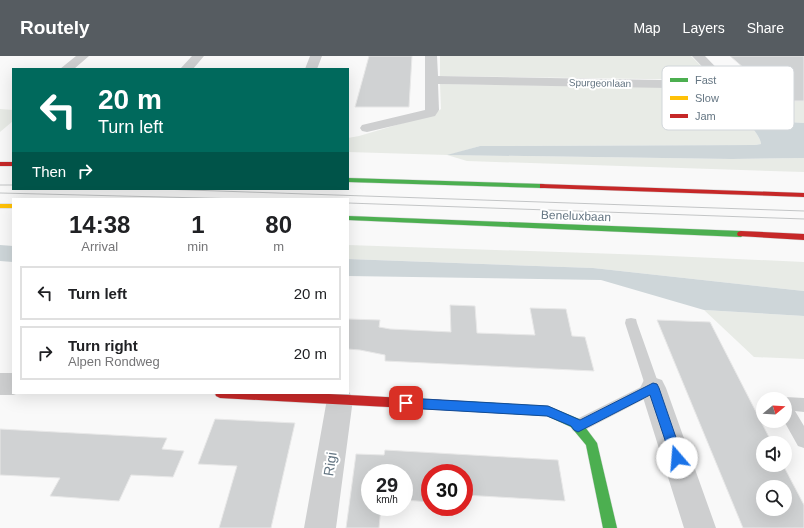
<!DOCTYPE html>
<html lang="en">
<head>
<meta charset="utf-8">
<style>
  body { margin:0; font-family:Arial,sans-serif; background:#f6f6f6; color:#202124; height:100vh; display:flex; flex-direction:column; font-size:15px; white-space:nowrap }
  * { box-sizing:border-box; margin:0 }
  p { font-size:13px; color:#757577 }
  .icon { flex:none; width:22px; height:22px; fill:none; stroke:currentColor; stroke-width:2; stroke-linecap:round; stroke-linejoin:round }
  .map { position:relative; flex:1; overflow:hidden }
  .sheet { position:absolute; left:12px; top:142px; width:337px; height:196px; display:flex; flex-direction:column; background:#fff; border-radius:0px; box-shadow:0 4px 16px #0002 }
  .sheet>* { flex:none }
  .banner { position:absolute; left:12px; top:12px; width:337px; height:122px; border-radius:0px; box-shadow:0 4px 16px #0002; background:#00695c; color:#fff; overflow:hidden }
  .needle { width:26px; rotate:72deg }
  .buttons { position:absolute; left:756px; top:336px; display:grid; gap:8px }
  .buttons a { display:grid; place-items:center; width:36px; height:36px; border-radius:50%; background:#fff; box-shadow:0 4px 16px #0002; font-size:20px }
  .speed { position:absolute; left:361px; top:408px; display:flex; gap:8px; font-size:20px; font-weight:700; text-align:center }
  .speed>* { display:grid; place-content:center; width:52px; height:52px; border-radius:50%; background:#fff; box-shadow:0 4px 16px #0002; line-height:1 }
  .speed small { font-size:10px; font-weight:400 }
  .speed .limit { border:6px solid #d22; background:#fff; color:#111 }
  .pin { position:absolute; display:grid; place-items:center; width:34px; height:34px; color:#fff; margin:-17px; border-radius:8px; box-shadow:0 2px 6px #0006 }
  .me { position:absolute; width:44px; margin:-22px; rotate:342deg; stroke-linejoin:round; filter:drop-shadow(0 0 3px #0008) }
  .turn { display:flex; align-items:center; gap:14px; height:84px; padding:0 20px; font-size:18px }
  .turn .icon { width:52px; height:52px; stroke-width:2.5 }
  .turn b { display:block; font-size:28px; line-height:34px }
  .then { display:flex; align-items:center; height:38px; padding:0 20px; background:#0003; gap:8px; font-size:15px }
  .eta { display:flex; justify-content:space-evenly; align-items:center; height:68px; text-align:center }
  .eta b { font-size:24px; font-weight:800; line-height:28px }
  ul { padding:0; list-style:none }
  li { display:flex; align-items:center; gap:12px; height:54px; margin:0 8px 6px; padding:0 12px; border:2px solid #e0e0e0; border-radius:0px }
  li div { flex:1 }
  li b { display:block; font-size:15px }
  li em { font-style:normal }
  header { display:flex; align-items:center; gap:24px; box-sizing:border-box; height:56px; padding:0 20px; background:#565c61; color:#fff }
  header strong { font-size:19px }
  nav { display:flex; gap:22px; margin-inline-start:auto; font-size:14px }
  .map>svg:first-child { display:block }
  .green { fill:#e8ebe6 }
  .water { fill:#ced6d9 }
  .building { fill:#d0d2d3; stroke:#e8e8e8; fill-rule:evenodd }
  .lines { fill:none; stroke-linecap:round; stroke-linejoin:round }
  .fast-casing { stroke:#d5d6d7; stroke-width:1 }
  .slow-casing { stroke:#d5d6d7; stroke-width:1 }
  .jam-casing { stroke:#d5d6d7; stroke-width:1 }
  .lane { fill:#cecfd0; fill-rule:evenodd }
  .street { fill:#cecfd0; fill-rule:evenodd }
  .fast { fill:#4caf50; fill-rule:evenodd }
  .slow { fill:#ffc107; fill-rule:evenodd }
  .jam { fill:#c62828; fill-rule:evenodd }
  .tram { stroke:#c3c5c6; stroke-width:1 }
  .route { fill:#1a73e8; stroke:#114b97 }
  .labels { text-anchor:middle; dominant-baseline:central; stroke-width:4; stroke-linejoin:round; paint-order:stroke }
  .far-street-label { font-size:10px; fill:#657683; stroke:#fff }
  .street-label { font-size:12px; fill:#657683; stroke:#fff }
  .near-street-label { font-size:14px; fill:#657683; stroke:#fff }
  .key { fill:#fff; stroke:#d1d6da; stroke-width:1 }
  .key-label { font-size:11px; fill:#657683 }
</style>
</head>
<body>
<header>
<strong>Routely</strong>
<nav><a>Map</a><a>Layers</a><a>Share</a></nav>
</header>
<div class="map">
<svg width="804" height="472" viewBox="0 0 804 472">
  <rect width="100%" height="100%" fill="#f9f9f9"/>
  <path class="green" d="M 440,0 L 691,0 L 715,24 L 440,20 Z
    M 440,28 L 804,33 L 804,67 L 758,64 L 749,65 C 752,74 760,79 761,88 L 755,89 L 480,90 L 449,99 L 732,103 L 804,102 L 804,116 L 467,105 L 447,99 L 348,96 L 348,82 L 359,80 L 434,58 L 441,53 Z
    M 0,53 L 13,54 L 13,65 L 0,76 Z
    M 348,189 L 648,199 L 804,206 L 804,235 L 593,212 L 348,203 Z
    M 704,254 L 804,260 L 804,303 L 754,301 Z"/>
  <path class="water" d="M 758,64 L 804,67 L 804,102 L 732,103 L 447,99 L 480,90 L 755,89 L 761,88 C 760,79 752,74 749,65 Z
    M 0,189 L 13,190 L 13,206 L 0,205 Z
    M 348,203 L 593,212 L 804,235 L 804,260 L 704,254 L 601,224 L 348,220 Z"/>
  <path class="building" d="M 369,0 L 412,0 L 409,51 L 355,51 Z
    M 730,0 L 804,0 L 804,45 L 782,45 Z
    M 450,249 L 475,250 L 477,277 L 535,279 L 530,252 L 566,253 L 572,280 L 585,281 L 594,315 L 385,305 L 385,299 L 360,294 L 348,293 L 348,263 L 380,264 L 379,271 L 390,273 L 451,276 Z
    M 657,264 L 710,266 L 772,387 L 763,387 L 763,409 L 783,409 L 804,449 L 804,472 L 743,472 ZM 763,431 L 785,431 L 785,453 L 763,453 Z
    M 215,363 L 295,367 L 271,472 L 219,472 L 237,410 L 198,408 Z
    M 0,373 L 167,382 L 162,393 L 184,395 L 173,421 L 131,419 L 119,445 L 50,440 L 60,422 L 0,419 Z
    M 385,394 L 558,404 L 565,445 L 464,439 L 464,417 L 430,417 L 430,446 L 404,444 L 404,417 L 370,417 L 370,451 L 381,451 L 379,472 L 346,472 L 356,398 L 384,399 Z"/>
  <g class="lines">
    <g class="fast-casing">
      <path id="fast" d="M 348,122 L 543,128 L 547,130 L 543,132 L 348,126 Z
        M 348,160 L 741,175 L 745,178 L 741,181 L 348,164 Z
        M 462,345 L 548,350 L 579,363 L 597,387 L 617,472 L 603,472 L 586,389 L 571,371 L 547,360 L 462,355 L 458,354 L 456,350 L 458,346 Z"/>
    </g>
    <g class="slow-casing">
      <path id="slow" d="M 0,148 L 13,148 L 13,152 L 0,152 Z"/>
    </g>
    <g class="jam-casing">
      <path id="jam" d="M 0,106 L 13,106 L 13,110 L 0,110 Z
        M 540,128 L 804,137 L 804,141 L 543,132 L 540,132 Z
        M 741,175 L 804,178 L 804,184 L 738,180 L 737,178 L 738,176 Z
        M 215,337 L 310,337 L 462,345 L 466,346 L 468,350 L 466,354 L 462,355 L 220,342 L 216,340 Z"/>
    </g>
    <path class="lane" d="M 631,262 L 636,263 L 637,267 L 660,332 L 658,336 L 583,375 L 578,377 L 573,375 L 570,370 L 573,365 L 645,329 L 625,267 L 626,263 Z
      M 785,341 L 804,342 L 804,356 L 795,355 L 804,370 L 804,392 L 798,390 L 784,365 L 785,343 L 781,343 Z"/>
    <path class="street" d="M 76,0 L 89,0 L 74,13 L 60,13 Z
      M 192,0 L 204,0 L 193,13 L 180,13 Z
      M 310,0 L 322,0 L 317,13 L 305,13 Z
      M 425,0 L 437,0 L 438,20 L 716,25 L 692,0 L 705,0 L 733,29 L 732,32 L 727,33 L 438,28 L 439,54 L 435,60 L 367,76 L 362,75 L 360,72 L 362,69 L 425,54 Z
      M 0,317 L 13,317 L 13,337 L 19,337 L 13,339 L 0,339 Z
      M 653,321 L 662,324 L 666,332 L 716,472 L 684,472 L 640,332 L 644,324 Z
      M 348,334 L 353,343 L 336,472 L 304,472 L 327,343 L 329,337 L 348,337 Z"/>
    <use href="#fast" class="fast"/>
    <use href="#slow" class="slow"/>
    <use href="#jam" class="jam"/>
    <path class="tram" d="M 0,129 L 13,129
      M 160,133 L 804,155
      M 0,137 L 243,143
      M 348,147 L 804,163"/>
  </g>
  <path class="route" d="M 653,327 L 657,328 L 659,332 L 683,402 L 681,406 L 677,408 L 672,406 L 671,402 L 650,339 L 578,376 L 574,374 L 571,370 L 547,360 L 406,352 L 402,350 L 400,347 L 402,343 L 406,342 L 548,350 L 580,364 Z"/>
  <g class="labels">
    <g class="far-street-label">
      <text transform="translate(600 27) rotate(1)">Spurgeonlaan</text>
    </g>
    <g class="street-label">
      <text transform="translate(576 160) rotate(2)">Beneluxbaan</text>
    </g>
    <g class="near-street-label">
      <text transform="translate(330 408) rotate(-81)">Rigi</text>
    </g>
  </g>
  <rect x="662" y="10" width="132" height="64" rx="6" class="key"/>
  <rect x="670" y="22" width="18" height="4" fill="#4caf50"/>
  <rect x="670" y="40" width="18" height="4" fill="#ffc107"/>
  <rect x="670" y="58" width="18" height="4" fill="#c62828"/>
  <g class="key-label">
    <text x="695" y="28">Fast</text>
    <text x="695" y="46">Slow</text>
    <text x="695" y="64">Jam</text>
  </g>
</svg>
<div class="buttons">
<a><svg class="needle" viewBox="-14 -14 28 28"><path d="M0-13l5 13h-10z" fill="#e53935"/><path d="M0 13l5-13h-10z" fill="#757577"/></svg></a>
<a><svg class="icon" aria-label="sound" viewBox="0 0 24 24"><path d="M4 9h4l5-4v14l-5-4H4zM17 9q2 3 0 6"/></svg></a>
<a><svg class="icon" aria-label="search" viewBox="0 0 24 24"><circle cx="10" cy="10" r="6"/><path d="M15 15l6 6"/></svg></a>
</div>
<div class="speed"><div>29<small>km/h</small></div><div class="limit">30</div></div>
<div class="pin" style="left:406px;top:347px;background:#d93025"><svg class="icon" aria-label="arrive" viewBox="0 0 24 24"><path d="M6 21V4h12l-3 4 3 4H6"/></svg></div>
<svg class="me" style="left:677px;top:402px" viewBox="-20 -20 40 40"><circle r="19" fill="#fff"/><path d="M0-13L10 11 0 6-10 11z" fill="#1a73e8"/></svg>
<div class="banner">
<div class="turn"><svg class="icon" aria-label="left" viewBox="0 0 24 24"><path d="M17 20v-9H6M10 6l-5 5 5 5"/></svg><div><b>20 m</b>Turn left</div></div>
<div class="then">Then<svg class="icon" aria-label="right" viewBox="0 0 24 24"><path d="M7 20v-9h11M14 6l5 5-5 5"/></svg></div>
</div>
<section class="sheet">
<div class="eta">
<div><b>14:38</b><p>Arrival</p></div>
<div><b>1</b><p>min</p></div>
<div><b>80</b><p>m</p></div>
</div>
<ul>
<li><svg class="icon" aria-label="left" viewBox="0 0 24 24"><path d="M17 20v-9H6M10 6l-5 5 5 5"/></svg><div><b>Turn left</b></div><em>20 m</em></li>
<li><svg class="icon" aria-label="right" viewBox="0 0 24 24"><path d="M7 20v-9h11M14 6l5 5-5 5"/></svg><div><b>Turn right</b><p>Alpen Rondweg</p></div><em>20 m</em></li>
</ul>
</section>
</div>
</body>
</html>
